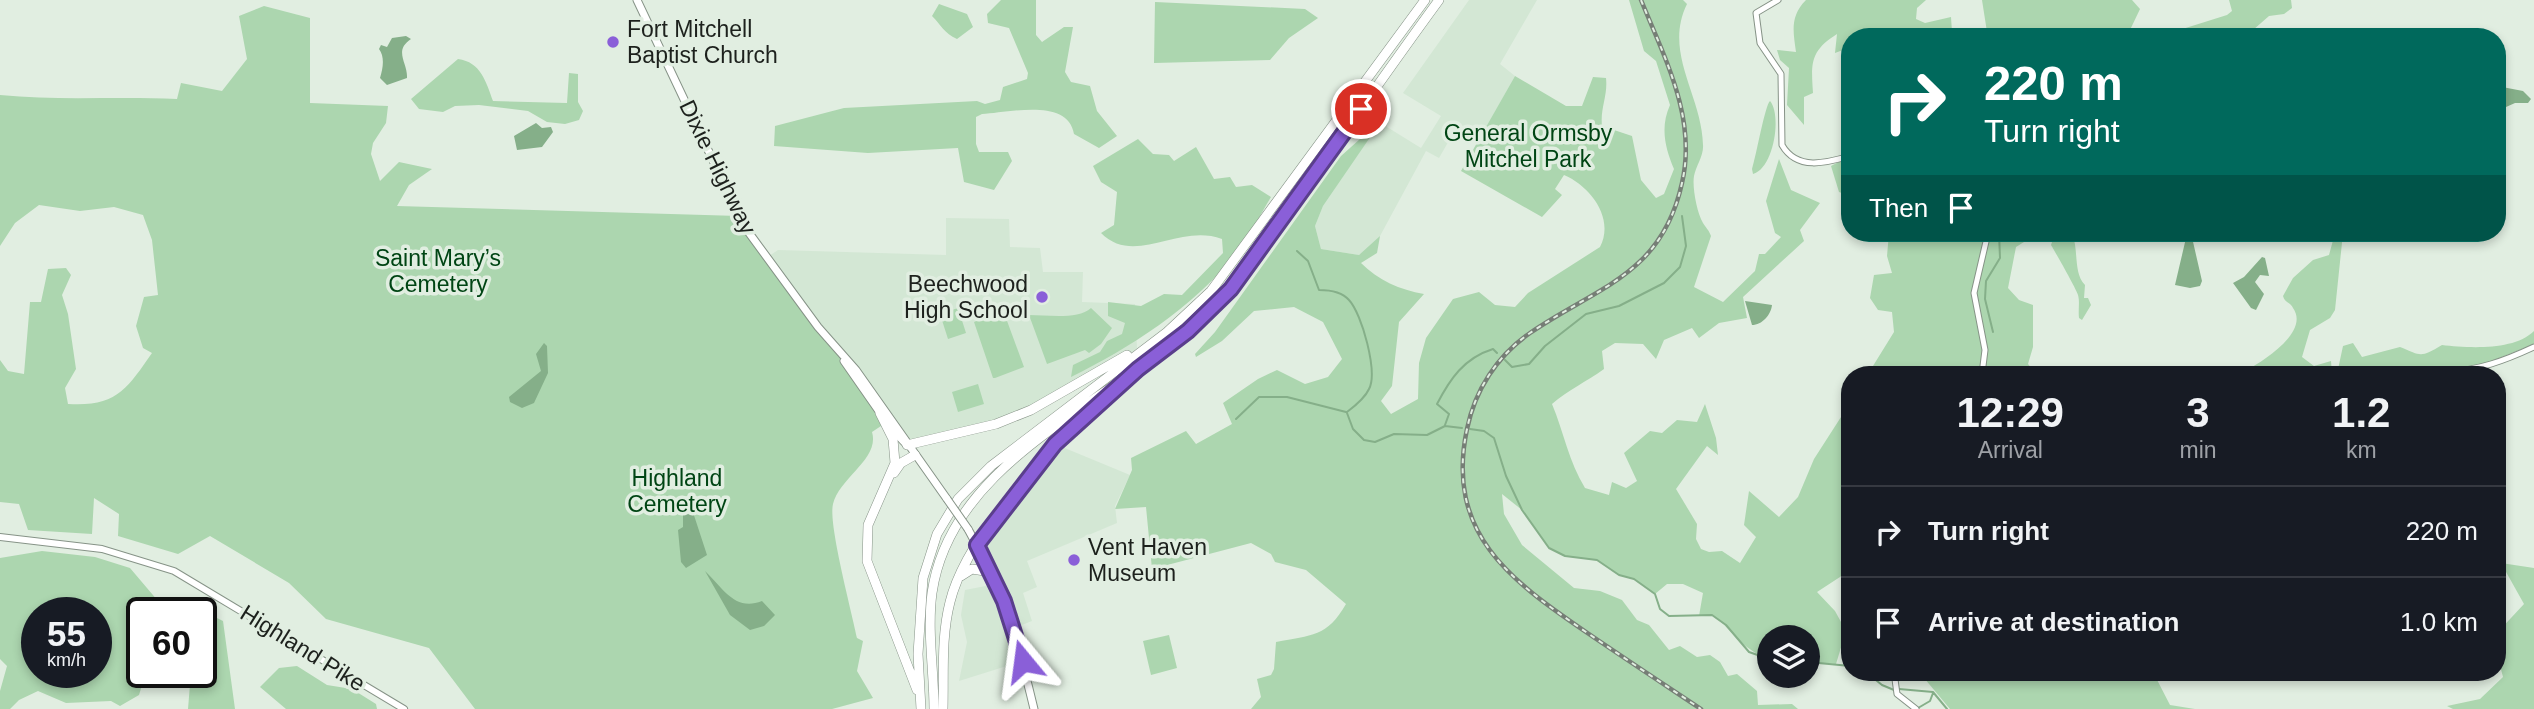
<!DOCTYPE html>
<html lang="en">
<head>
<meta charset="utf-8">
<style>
  body { margin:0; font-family:Helvetica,sans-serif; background:#242831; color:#f1f3f6; height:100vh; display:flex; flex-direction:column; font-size:26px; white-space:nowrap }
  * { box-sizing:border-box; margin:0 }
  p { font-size:23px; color:#9ea1a6 }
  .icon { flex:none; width:38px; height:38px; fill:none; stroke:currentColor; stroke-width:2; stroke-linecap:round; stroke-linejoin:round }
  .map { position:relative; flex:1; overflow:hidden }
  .details { position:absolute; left:1841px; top:366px; width:665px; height:315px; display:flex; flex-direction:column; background:#171b24; border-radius:28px; box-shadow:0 4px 10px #0003 }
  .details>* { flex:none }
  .top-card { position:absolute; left:1841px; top:28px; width:665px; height:214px; border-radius:28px; box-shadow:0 4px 10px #0003; background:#00695c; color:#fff; overflow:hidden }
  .controls { position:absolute; left:1757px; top:625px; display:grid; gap:14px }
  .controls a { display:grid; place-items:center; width:63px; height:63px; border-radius:50%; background:#171b24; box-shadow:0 4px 10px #0003; font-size:35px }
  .speed { position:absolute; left:21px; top:597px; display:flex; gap:14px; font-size:35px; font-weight:700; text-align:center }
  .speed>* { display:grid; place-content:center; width:91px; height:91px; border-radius:50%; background:#171b24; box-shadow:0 4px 10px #0003; line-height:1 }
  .speed small { font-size:18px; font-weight:400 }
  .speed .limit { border:4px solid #111; border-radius:10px; background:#fff; color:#111 }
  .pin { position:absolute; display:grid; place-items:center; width:60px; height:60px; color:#fff; margin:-30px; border:4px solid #fff; border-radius:50%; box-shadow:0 2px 7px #0007 }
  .me { position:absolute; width:77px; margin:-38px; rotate:344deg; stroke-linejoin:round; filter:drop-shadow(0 0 5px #0008) }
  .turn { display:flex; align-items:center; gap:24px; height:147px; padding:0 28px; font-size:32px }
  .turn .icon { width:91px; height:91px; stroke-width:2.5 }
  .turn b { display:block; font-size:49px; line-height:60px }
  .then { display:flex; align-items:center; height:66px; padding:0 28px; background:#0003; gap:14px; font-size:26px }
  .eta { display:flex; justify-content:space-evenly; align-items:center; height:119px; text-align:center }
  .eta b { font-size:42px; font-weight:700; line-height:49px }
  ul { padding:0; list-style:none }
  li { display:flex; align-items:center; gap:21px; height:91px; padding:0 28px; border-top:2px solid #363941 }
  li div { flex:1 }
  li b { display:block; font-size:26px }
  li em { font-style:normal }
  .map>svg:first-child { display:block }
  .built { fill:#d3e7d4 }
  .green { fill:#acd6af; fill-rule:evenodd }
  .water { fill:#85af89 }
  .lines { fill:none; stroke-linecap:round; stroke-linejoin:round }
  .stream { stroke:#85af89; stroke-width:2 }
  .tertiary-casing { stroke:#869387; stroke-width:7 }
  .secondary-casing { stroke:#869387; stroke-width:8 }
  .primary-casing { stroke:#869387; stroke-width:9 }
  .motorway-casing { stroke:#869387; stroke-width:10 }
  .tertiary { stroke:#fff; stroke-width:5 }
  .secondary { stroke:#fff; stroke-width:6 }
  .primary { stroke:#fff; stroke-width:7 }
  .motorway { stroke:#fff; stroke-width:9 }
  .rail-casing { stroke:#767e76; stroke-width:4.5 }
  .rail { stroke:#e1eee1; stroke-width:2; stroke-dasharray:5; stroke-linecap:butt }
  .primary-bridge-casing { stroke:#869387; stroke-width:9; stroke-linecap:butt }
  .primary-bridge { stroke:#fff; stroke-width:7 }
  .route-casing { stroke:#5a3e8c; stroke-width:18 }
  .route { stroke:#8a5fd8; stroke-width:12 }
  .poi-dot { fill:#8a5fd8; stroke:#e1eee1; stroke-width:2.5 }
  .labels { text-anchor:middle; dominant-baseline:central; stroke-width:7; stroke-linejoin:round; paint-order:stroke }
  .poi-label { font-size:23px; fill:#1d211d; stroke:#e1eee1; text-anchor:start }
  .park-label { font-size:23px; fill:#004514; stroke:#e1eee1 }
  .street-label { font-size:23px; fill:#1d211d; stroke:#e1eee1 }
</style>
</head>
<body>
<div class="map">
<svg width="2534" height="709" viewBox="0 0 2534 709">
  <rect width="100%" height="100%" fill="#e1eee1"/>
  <path class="built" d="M 1469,0 L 1537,0 L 1500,64 L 1515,76 L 1480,138 L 1458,125 L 1439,158 L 1426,151 L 1380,236 L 1369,248 L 1359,255 L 1321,249 L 1315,226 L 1323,206 L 1381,120 L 1385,120 L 1387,127 L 1421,148 L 1441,116 L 1403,93 Z
    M 946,218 L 1009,219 L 1010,247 L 1040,248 L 1043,272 L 1083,272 L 1082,302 L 1135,304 L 1137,349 L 1031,410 L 907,445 L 766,258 L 778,250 L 946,255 Z
    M 1055,444 L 1130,475 L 1115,506 L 1117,523 L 1027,561 L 1037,587 L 1023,593 L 1032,621 L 1014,628 L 1023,661 L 959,681 L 967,642 L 961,615 L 965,590 L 996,584 L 977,545 Z"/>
  <path class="green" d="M 1001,0 L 1036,0 L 1036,35 L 1042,42 L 1064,27 L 1073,27 L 1065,72 L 1071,82 L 1090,86 L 1097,111 L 1117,136 L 1099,148 L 1074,134 C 1068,97 1008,113 982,114 L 976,117 L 976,144 L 979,152 L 1008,152 L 1012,161 L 994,190 L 964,182 L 958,148 L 868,153 L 774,146 L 775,126 L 844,108 L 977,101 L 985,104 L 1000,100 L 1003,87 L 1027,79 L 1028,73 L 1009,28 L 988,23 L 987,14 Z
    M 1629,0 L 1683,0 L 1687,4 C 1663,53 1702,95 1703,145 C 1704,155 1696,166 1694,176 C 1692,187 1697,213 1703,223 C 1706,228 1709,230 1711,236 L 1694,287 L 1723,302 L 1755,271 L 1759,254 L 1765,254 L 1781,237 L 1775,233 L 1766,201 L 1779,159 L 1791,190 L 1820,203 L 1800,230 L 1804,241 L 1743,297 L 1747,318 L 1719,323 L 1699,338 L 1692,328 L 1664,340 L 1656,359 L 1643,344 L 1615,343 L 1602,351 L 1604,369 C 1586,382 1568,390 1552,404 C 1564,433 1569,462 1585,488 L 1609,495 L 1612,482 L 1626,488 L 1637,481 L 1624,453 L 1650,431 L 1662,433 L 1677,420 L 1697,422 L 1705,404 L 1716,438 L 1718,455 L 1707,446 L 1676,489 L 1697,524 L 1696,539 L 1701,549 L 1709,552 L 1722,551 L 1740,563 L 1756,537 L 1744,525 L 1749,491 L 1779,517 L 1798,497 L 1814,459 L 1850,403 L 1850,567 L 1840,577 L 1817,592 L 1835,611 L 1846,631 L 1836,664 L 1808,662 L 1808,637 L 1769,637 L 1769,659 C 1741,649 1735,632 1713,615 L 1699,616 L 1703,593 L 1683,584 L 1667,584 L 1655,594 L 1634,579 L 1619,575 L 1597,560 L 1565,556 L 1549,548 L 1522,510 L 1502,494 L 1504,514 L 1522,545 L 1574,588 L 1600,591 L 1622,600 L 1637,620 L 1649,625 L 1669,650 L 1680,646 L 1697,657 L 1710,655 L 1720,662 L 1728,676 L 1737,674 L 1757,691 L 1758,705 L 1792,704 L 1798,709 L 1251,709 L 1261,697 L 1257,679 L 1271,675 L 1274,669 L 1276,642 C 1312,635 1327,637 1346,604 L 1306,570 L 1275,562 L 1271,554 L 1251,543 L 1152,569 L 1146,507 L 1115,509 L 1132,470 L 1131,458 L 1186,431 L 1196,444 L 1232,424 L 1223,403 L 1258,379 L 1277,370 L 1305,384 L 1328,377 L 1342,359 L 1323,322 L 1294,307 L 1254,311 L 1222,341 L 1196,357 L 1195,354 L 1215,332 L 1341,156 L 1360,139 L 1373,133 L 1323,206 L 1315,226 L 1321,249 L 1359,255 L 1380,236 L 1377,253 L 1361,263 C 1378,280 1400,290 1424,294 L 1399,322 L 1392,386 L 1381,401 L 1391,414 L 1418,399 L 1419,363 L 1426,338 L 1453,299 L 1479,292 L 1495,305 L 1515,307 L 1528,293 L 1600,247 C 1615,218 1590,186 1564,175 L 1555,189 L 1562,195 L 1542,217 L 1461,171 L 1515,76 L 1566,106 L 1582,106 L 1593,77 L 1606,78 C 1608,96 1600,108 1602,126 L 1632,136 L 1641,180 L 1656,198 L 1664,194 L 1674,169 C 1665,148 1660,127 1670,105 L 1656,61 L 1644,51 Z
    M 1806,0 L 1926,0 L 1917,8 L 1916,19 L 1925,23 L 1951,17 L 1952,32 L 1958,37 L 1850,37 L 1843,50 L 1835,53 L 1837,34 C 1810,51 1811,63 1813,93 L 1804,97 L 1804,125 L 1787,105 L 1789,68 L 1780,60 L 1777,50 L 1796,52 C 1793,31 1790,16 1806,0 Z
    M 1982,0 L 2132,0 L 2140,9 L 2130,30 L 2121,37 L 1973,37 L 1987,32 Z
    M 2229,0 L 2291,0 L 2292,8 L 2284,14 L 2269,16 L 2245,37 L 2157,37 L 2227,15 L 2232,11 Z
    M 1155,2 L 1305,9 L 1318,18 L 1289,38 L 1270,60 L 1154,63 Z
    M 939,4 L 967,14 L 973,27 L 957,39 C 944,33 941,25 932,16 Z
    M 264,6 L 310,18 L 310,103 L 388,106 L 386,123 L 373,143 L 371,154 L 380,181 L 399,162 L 432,169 L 409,185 L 397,206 L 739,216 L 842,357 L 884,424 L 872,432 C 880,459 840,477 833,504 C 828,524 852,612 857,638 L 863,641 L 857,671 L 873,698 L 832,709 L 475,709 L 429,648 L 326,619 L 289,583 L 210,536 L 178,554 L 118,536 L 119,514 L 94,498 L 92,534 L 28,530 L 19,504 L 0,502 L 0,360 L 8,371 L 24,374 L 30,302 L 41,302 L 48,269 L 66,268 L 71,275 L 62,295 L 68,314 L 76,369 L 65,388 L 68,404 C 116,407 127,389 152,353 L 143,348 L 136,326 L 144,297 L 158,295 L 152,240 L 143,215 L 114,207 L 80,211 L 39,205 L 15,223 L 0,246 L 0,95 C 59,101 118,96 177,99 L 181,83 L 222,91 L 247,59 L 239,16 Z
    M 458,59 C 481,62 486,82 493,101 L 567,103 L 569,73 L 578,74 L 578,102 L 583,111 L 579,120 L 565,124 L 547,122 L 528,111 L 479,105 L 455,106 L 443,112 L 419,109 L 411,99 Z
    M 1770,101 C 1782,115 1774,168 1753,174 L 1752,169 C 1756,157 1765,105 1770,101 Z
    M 1138,139 L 1153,154 L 1169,155 L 1174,161 L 1196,147 L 1214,179 L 1230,177 L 1236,187 L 1252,185 L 1271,197 C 1259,217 1248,239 1234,256 C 1192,308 1130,348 1071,377 L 1073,365 L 1100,352 L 1107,341 L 1122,334 L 1125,323 L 1108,316 L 1108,302 L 1141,306 L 1164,294 L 1182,295 L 1223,253 L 1222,239 C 1178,223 1135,267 1101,233 L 1114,225 L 1117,192 L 1101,182 L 1093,166 Z
    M 1850,156 L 1850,196 L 1839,192 L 1831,166 Z
    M 1889,233 L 1963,233 L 1965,242 L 1985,241 L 1996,233 L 2031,233 L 2032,237 L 2016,247 L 2008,288 L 2019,300 L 2033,305 L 2033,347 L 2028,364 L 2037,374 L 1868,374 L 1894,332 L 1892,312 L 1878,310 L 1870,298 L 1874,275 L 1892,273 L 1887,256 Z
    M 2055,233 L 2072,233 C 2079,250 2073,273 2085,285 L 2084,298 L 2088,298 L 2091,305 L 2082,320 L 2079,318 C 2078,310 2080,302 2078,295 C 2077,290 2053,248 2051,245 Z
    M 2335,233 L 2343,233 L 2335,310 L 2330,318 L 2310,330 L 2302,357 L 2314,366 L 2331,361 L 2332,374 L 2245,374 L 2247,370 C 2263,361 2310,332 2293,308 C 2290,302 2285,303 2283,296 L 2293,278 L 2313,260 L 2329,255 Z
    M 958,308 L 966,333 L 948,339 L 940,314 Z
    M 1091,308 L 1112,328 L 1101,344 L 1089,353 L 1085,350 L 1047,364 L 1029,315 C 1047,315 1078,320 1091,308 Z
    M 1003,310 L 1024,367 L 995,378 L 993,378 L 974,322 Z
    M 2534,331 L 2534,344 L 2482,365 L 2447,368 L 2398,366 L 2381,374 L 2337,374 L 2343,346 L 2353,343 L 2362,357 L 2400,347 C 2422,356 2420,358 2442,345 C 2468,348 2514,351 2534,331 Z
    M 978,384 L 984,404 L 958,412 L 952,392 Z
    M 42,551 L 95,557 L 130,568 L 158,601 L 195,607 L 223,621 L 235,709 L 188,709 L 191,672 L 201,672 L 201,612 L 142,612 L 142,644 L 134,671 L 143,682 L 139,695 L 120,706 L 111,701 L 66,703 L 38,691 L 19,700 L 10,709 L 0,709 L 0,691 L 7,666 L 0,659 L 0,558 ZM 96,612 L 96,672 L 37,672 L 37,612 Z
    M 2501,563 L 2534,568 L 2534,709 L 2453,709 L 2447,706 L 2480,699 L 2503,677 L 2497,654 L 2497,633 L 2524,604 Z
    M 1169,635 L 1177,668 L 1151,675 L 1143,641 Z
    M 297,666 L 327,685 L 352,689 L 376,704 L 377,709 L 286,709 L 260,687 L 279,668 Z
    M 1919,672 L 2153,672 L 2170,705 L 2195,709 L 1950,709 Z"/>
  <path class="water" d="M 406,36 L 411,39 C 393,51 408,63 407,78 L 387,85 L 380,78 C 383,68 385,57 379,49 L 381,45 L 387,47 L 392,38 Z
    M 2497,86 L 2523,91 L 2531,99 L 2528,103 L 2515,103 L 2497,111 Z
    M 536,123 L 542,128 L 551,127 L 553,132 L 542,147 L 517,150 L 514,136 Z
    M 2191,233 L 2202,281 L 2200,286 L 2190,288 L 2175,285 L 2186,238 Z
    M 2262,257 L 2265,258 L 2269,276 L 2260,275 L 2255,282 L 2264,294 L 2256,310 L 2251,308 L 2233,283 L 2244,277 Z
    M 1745,301 L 1772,305 C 1771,315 1762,325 1752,325 Z
    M 544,343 L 547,346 L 548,373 L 534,403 L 522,408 L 510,402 L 509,397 L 541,371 L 536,354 Z
    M 688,497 L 707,555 L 686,568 L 681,562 L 678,530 L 683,527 L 683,500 Z
    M 705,571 C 723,588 735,612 762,601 L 775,615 L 764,626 L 750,630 L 730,615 Z"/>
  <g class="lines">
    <path class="stream" d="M 1297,251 L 1308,261 L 1319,290 C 1329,290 1342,292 1349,300 C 1362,314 1378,372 1369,389 C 1365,398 1355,406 1347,412
      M 1993,332 L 1985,299 L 1986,281 L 2000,258 L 1999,233
      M 1505,360 L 1512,367 L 1529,364 L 1545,346 L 1586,314 L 1619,306 L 1664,283 L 1680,267 L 1686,246 L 1682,216
      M 1347,413 L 1353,429 L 1364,440 L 1375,442 L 1394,434 L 1427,435 L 1445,426 L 1462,428
      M 1236,419 L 1259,397 L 1287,397 L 1346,412
      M 1445,425 L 1449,414 L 1437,404 C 1450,379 1464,358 1493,349 L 1497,353
      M 1470,429 L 1484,431 L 1494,438 L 1506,476 L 1522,510 L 1549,548 L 1565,556 L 1597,560 L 1619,575 L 1634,579 L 1655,594 L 1660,609 L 1669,616 L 1712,615 L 1726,625 L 1749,652 L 1769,659
      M 1808,662 L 1850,666
      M 1866,672 L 1882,685 L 1894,690
      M 1899,689 L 1933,692 L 1947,709
      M 1918,708 L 1930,701 L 1933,693"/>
    <g class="tertiary-casing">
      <path id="tertiary" d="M 1778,0 L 1756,13 L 1760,43 L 1781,74 L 1782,145 C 1797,171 1826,163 1850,156
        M 1982,374 L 1985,350 L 1974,293 L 1988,233
        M 2387,374 C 2407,365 2425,373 2446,372 C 2479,370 2504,361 2534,347
        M 1894,672 L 1897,694 L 1916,709"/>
    </g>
    <g class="secondary-casing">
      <path id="secondary" d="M 0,537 L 102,549 L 174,571 L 404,709"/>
    </g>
    <g class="primary-casing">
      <path id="primary" d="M 637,0 L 744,226 L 818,327 L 856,370 L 947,499
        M 844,361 L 883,417
        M 890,427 L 907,445
        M 968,529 C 1001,587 1019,645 1034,709"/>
    </g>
    <g class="motorway-casing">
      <path id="motorway" d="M 880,413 L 893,439 L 895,463 L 868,525 L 867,561 L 917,690
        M 907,445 L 996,424 L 1031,410 L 1127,355
        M 894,473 L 901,463 L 915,455
        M 961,576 L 972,569 L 991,572
        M 921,709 L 918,654 L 923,578 L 937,534 L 958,499 L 991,466 L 1167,332 L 1211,291 L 1425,0
        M 934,709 C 934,671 927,631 932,593 C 952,453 1127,398 1214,307 C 1247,273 1273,233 1301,194 C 1347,129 1392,64 1439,0
        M 943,709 C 944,673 941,637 950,602 C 967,533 1055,443 1108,396"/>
    </g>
    <use href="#tertiary" class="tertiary"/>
    <use href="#secondary" class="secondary"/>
    <use href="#primary" class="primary"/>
    <use href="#motorway" class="motorway"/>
    <g class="rail-casing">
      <path id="rail" d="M 1641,0 C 1665,59 1697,118 1682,183 C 1662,275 1597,287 1530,333 C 1497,356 1475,390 1467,429 C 1445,533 1510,580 1586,632 C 1624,658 1662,683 1701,709"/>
    </g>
    <use href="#rail" class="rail"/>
    <g class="primary-bridge-casing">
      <path id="primary-bridge" d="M 947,499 L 968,529"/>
    </g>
    <use href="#primary-bridge" class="primary-bridge"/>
  </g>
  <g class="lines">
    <g class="route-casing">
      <path id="route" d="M 1023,661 L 1004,601 L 977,545 L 1055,444 L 1138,369 L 1188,331 L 1231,289 L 1361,109"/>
    </g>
    <use href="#route" class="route"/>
  </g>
  <g class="poi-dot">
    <circle cx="613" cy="42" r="7"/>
    <circle cx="1042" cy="297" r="7"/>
    <circle cx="1074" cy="560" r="7"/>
  </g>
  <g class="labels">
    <g class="poi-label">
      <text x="627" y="29">Fort Mitchell<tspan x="627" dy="26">Baptist Church</tspan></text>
      <text x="1028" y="284" text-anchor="end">Beechwood<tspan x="1028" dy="26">High School</tspan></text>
      <text x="1088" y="547">Vent Haven<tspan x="1088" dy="26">Museum</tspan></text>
    </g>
    <g class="park-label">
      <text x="1528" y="133">General Ormsby<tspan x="1528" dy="26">Mitchel Park</tspan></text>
      <text x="438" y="258">Saint Mary’s<tspan x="438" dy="26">Cemetery</tspan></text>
      <text x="677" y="478">Highland<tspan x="677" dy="26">Cemetery</tspan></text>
    </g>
    <g class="street-label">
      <text transform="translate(718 167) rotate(64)">Dixie Highway</text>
      <text transform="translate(303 648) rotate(32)">Highland Pike</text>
    </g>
  </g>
</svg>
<div class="controls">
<a><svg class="icon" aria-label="layers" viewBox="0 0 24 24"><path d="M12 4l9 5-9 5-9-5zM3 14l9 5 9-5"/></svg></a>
</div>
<div class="speed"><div>55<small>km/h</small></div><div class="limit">60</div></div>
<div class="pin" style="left:1361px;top:109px;background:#d93025"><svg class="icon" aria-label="arrive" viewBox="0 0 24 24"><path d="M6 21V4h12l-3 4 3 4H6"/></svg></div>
<svg class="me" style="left:1023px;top:661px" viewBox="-20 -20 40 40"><path d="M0-17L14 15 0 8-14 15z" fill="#8a5fd8" stroke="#fff" stroke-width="4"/></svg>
<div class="top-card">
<div class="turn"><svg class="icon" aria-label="right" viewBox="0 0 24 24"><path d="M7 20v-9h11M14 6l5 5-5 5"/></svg><div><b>220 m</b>Turn right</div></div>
<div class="then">Then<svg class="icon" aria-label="arrive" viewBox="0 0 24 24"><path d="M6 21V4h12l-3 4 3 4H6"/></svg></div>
</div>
<section class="details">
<div class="eta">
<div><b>12:29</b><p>Arrival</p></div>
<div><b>3</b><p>min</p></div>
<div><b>1.2</b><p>km</p></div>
</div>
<ul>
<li><svg class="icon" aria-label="right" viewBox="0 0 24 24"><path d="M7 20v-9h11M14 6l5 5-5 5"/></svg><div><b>Turn right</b></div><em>220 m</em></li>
<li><svg class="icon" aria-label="arrive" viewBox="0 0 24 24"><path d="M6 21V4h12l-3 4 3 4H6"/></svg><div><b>Arrive at destination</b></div><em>1.0 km</em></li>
</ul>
</section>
</div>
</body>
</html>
